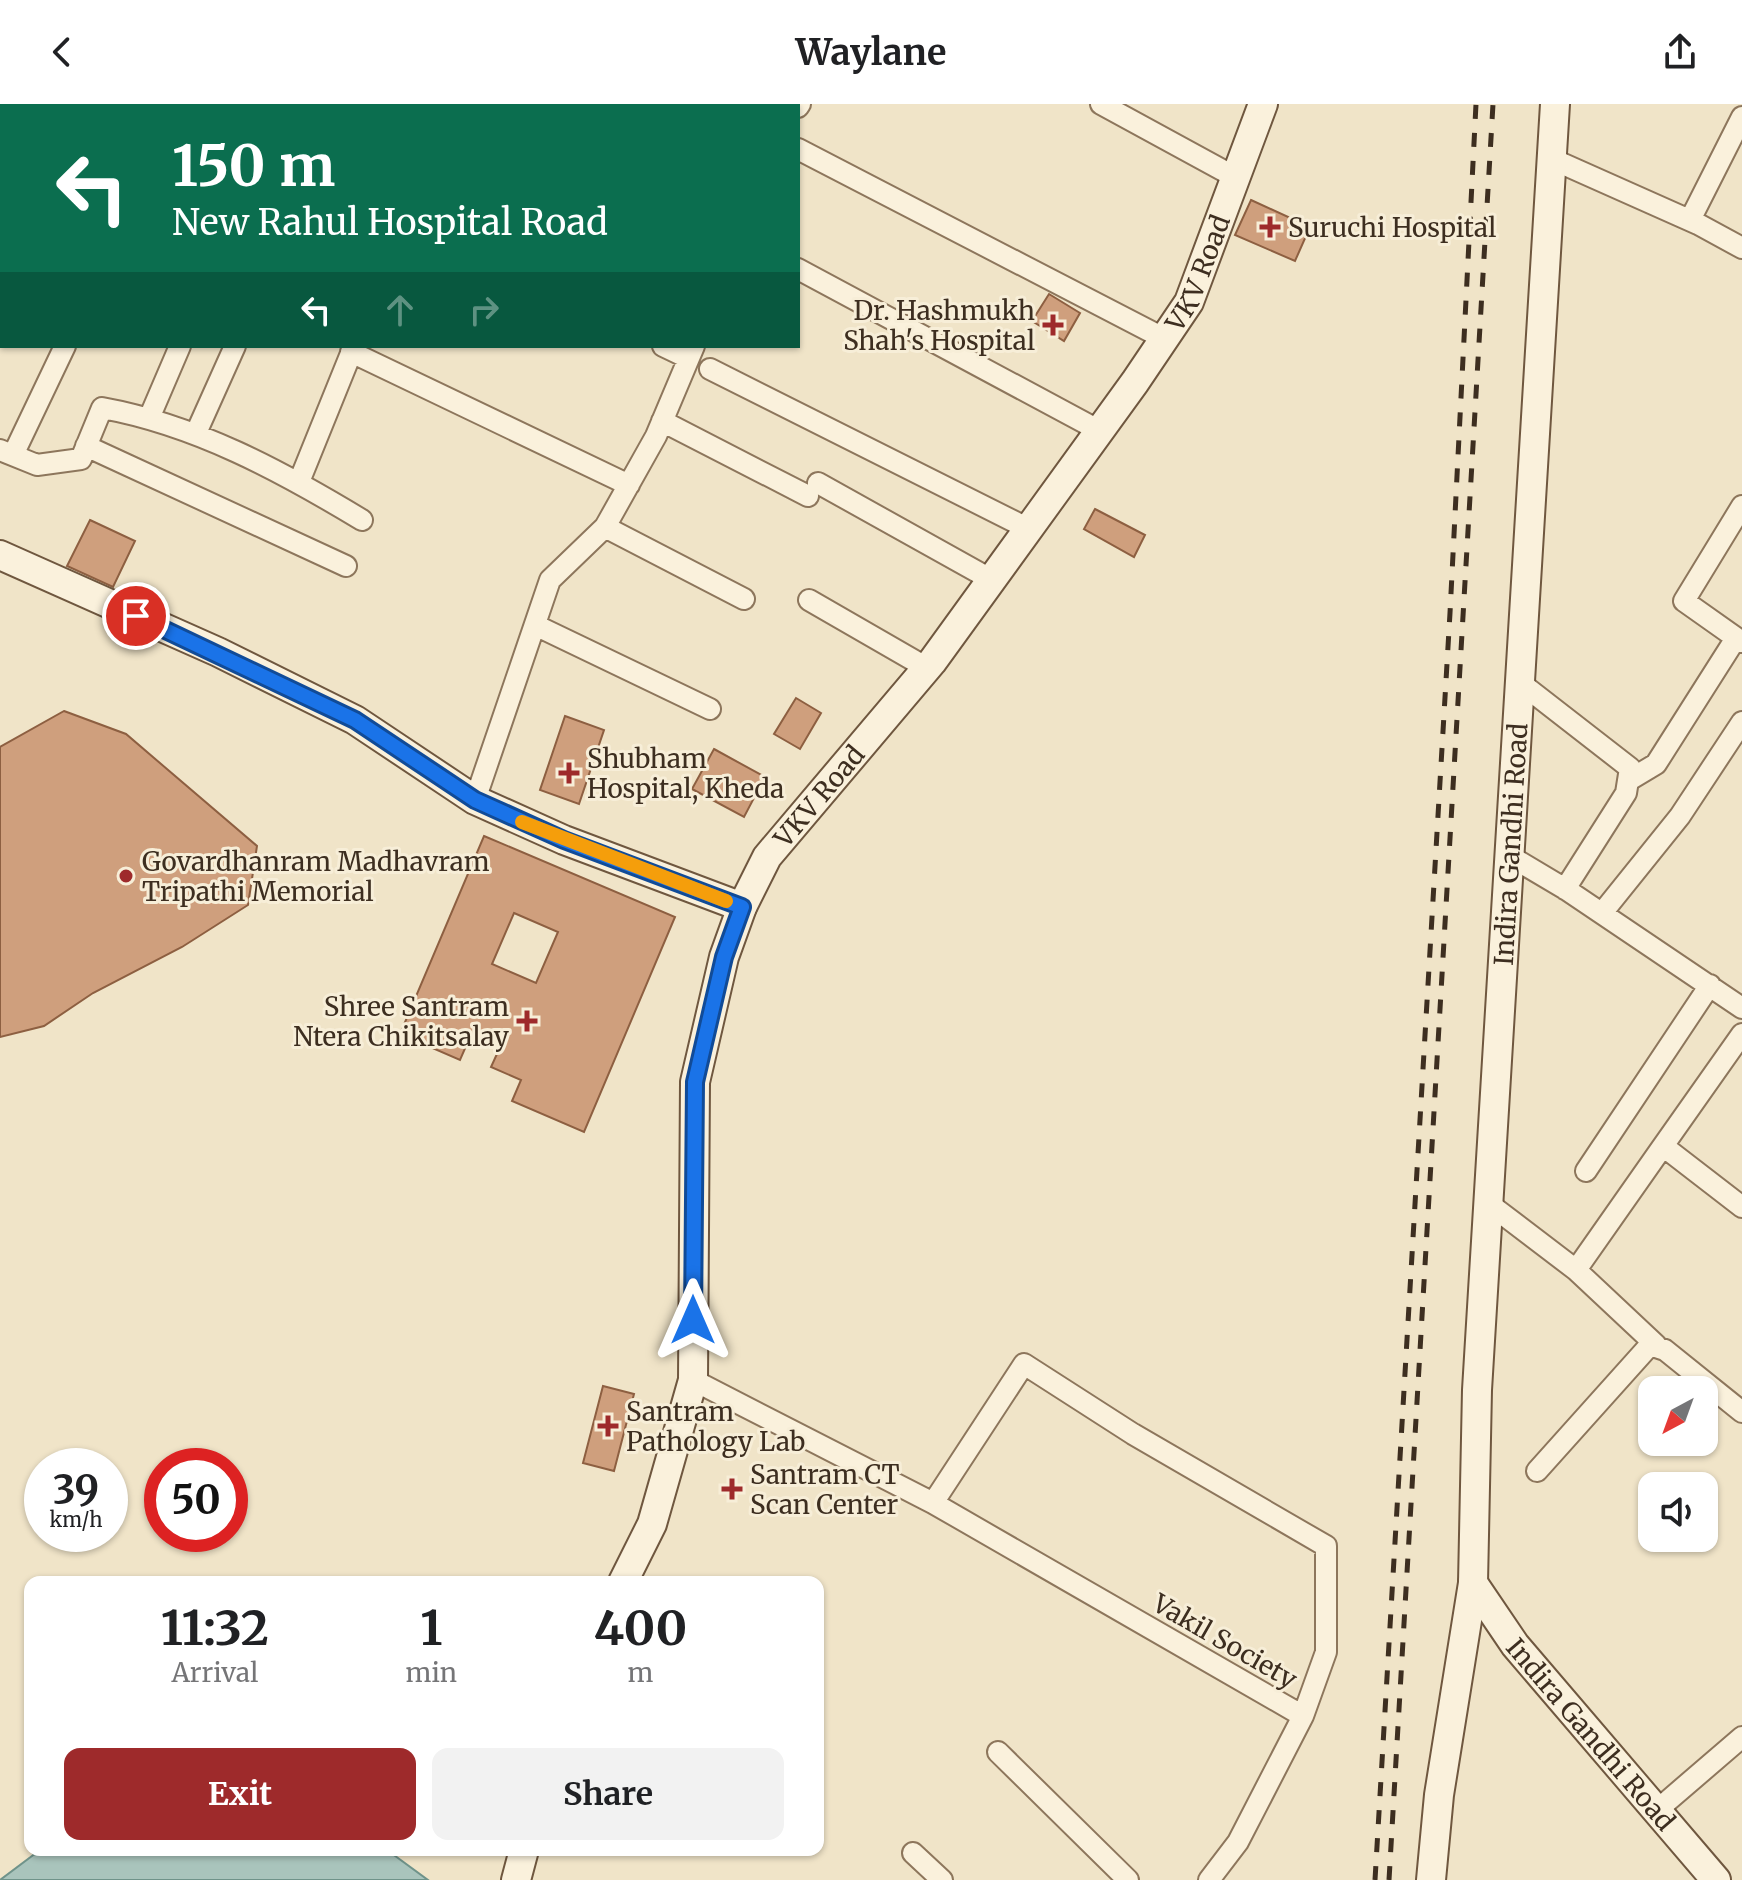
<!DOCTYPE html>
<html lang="en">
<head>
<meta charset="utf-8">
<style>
  body { margin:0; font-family:Merriweather,serif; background:#f2f2f2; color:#202124; height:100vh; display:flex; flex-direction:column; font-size:30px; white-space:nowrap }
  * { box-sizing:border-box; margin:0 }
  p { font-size:26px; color:#757577 }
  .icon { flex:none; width:44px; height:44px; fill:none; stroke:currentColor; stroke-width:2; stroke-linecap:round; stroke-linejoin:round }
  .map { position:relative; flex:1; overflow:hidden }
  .panel { position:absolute; left:24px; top:1472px; width:800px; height:280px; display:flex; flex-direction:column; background:#fff; border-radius:16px; box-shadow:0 2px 6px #0004 }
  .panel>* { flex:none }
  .banner { position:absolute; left:0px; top:0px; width:800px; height:244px; box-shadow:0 2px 6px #0004; background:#0b6e4f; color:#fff; overflow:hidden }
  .needle { width:52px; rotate:221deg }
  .buttons { position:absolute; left:1638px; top:1272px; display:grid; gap:16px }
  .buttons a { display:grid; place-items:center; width:80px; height:80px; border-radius:16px; background:#fff; box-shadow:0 2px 6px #0004; font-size:40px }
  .speed { position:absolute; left:24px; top:1344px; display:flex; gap:16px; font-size:40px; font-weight:700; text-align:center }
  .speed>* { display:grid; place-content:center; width:104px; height:104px; border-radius:50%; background:#fff; box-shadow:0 2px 6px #0004; line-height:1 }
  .speed small { font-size:20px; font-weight:400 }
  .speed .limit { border:12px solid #d22; background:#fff; color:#111 }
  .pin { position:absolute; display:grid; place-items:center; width:68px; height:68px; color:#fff; margin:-34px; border:4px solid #fff; border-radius:50%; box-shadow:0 2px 8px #0007 }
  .me { position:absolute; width:88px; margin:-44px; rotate:0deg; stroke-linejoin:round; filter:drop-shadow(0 0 6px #0008) }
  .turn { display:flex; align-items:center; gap:28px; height:168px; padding:0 40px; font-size:36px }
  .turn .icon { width:104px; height:104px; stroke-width:2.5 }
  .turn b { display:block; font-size:56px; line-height:68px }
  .lanes { display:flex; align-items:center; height:76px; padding:0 40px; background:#0003; justify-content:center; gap:40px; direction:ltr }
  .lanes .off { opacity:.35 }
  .eta { display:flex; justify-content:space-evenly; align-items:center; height:136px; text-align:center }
  .eta b { font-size:48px; font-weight:700; line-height:56px }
  .primary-button { display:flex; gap:16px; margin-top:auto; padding:16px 40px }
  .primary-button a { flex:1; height:92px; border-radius:16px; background:#9e2a2b; color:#fff; font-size:32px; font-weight:700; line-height:92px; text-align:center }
  .primary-button a+a { background:#f2f2f2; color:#202124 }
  header { display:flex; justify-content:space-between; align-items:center; height:104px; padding:0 40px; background:#fff; font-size:36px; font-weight:700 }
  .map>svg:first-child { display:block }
  .water { fill:#a9c4bc; stroke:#6f938a; stroke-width:2 }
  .building { fill:#cf9f7d; stroke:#8d5f41; stroke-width:2; fill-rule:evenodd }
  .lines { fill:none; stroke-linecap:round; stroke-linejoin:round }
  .street-casing { stroke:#8d765c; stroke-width:24 }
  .secondary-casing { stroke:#6f573f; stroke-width:32 }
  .street { stroke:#faf1dc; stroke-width:20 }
  .secondary { stroke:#faf1dc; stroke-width:28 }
  .rail { stroke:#3d2e20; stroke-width:5; stroke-dasharray:14 14; stroke-linecap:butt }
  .route-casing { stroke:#114b97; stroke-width:20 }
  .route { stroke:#1a73e8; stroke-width:14 }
  .slow { stroke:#f59e0b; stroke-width:14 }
  .poi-dot { fill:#9e2a2b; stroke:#f7eed8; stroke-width:3 }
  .labels { text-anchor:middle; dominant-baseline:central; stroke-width:6; stroke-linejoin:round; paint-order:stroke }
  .poi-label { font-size:26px; fill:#3d2e20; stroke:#f7eed8; text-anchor:start }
  .street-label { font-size:26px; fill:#3d2e20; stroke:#f7eed8 }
</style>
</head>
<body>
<header><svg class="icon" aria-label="back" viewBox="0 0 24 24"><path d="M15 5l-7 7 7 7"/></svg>Waylane<svg class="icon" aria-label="share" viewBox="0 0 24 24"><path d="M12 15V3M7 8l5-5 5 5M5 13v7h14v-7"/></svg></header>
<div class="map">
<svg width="1742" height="1776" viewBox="0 0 1742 1776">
  <rect width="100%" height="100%" fill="#f0e4c8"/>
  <path class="water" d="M 40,1746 L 387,1746 L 428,1776 L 0,1776 Z"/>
  <path class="building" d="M 1251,96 L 1310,123 L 1295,157 L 1235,131 Z
    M 1049,190 L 1080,209 L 1064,237 L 1032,217 Z
    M 1095,405 L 1145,431 L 1134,453 L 1084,425 Z
    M 90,416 L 135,437 L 113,483 L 67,462 Z
    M 796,594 L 821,609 L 800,645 L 774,630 Z
    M 64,607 L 126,630 L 257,742 L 248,801 L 182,843 L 93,889 L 44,922 L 0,933 L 0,643 Z
    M 565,612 L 604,626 L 579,700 L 540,686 Z
    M 714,645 L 765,673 L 744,713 L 692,685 Z
    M 484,732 L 675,813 L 584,1028 L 512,997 L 521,976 L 491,963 L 502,939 L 473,926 L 460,956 L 400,930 ZM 514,809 L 558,828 L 536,879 L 492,860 Z
    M 603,1282 L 634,1290 L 614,1367 L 583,1359 Z"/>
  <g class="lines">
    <g class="street-casing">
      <path id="street" d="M 88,0 L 93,0
        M 421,0 L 425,2
        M 702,0 L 706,2
        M 1101,0 L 1235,73
        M 230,2 L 231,0
        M 798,3 L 800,0
        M 798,45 L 1165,235
        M 1552,55 L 1698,120 L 1742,144
        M 0,58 L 2,59
        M 1690,116 L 1742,13
        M 798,165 L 1100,327
        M 0,178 L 2,174
        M 663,242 L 688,254
        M 351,248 L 629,381
        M 710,265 L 1029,425
        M 150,312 L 180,242
        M 662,317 L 808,392
        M 196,329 L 235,242
        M 86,342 L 346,462
        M 0,346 L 37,361 L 81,355 L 102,304 C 196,321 281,367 362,416
        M 13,351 L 65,242
        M 299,378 L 354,242
        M 818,379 L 992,476
        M 1742,402 L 1684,497 L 1742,538
        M 605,423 L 744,495
        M 809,496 L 927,564
        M 535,521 L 710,605
        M 1518,577 L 1630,664 L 1626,689 L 1565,785
        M 1631,675 L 1656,660 L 1736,534
        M 475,696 L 550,476 L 605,423 L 656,332 L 694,242
        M 1508,751 L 1567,786 L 1742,904
        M 1602,809 L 1680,712 L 1742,618
        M 1663,1042 L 1742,930
        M 1586,1067 L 1710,881
        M 1488,1099 L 1576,1166 L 1663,1042 L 1742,1103
        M 1576,1166 L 1656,1241
        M 1024,1260 L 1133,1330 L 1326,1442 L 1326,1548 L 1303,1612 L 933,1399 Z
        M 693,1276 L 933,1399
        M 1537,1367 L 1650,1241 L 1665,1246 L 1742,1308
        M 998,1648 L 1128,1776
        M 1656,1707 L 1742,1633
        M 913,1749 L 942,1776
        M 1209,1776 L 1238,1738 L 1303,1612"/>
    </g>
    <g class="secondary-casing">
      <g id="secondary">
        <path d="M 0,451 L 218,548 L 355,616 L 475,696 L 564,736 L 742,803"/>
        <path id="s1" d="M 623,1478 L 652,1420 L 693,1276 L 695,978 L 724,853 L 742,803 L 767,753 L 932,558 L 1135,278 L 1189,198 L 1263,0"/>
        <path id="s2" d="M 1473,1479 L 1515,1541 L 1716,1776"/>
        <path d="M 516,1776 L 524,1746"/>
        <path id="s3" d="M 1431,1776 L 1439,1691 L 1473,1479 L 1477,1286 L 1555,0"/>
      </g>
    </g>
    <use href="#street" class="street"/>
    <use href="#secondary" class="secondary"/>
    <path class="rail" d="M 1375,1776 L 1450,509 L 1476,0
      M 1389,1776 L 1493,0"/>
  </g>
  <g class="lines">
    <g class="route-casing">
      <path id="route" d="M 136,512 L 355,616 L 475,696 L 564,736 L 742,803 L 724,853 L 695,978 L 693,1216"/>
    </g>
    <use href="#route" class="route"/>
    <path class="slow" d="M 522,718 L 726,797"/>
  </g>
  <g class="poi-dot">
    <path d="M1266 111h8v8h8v8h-8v8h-8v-8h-8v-8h8z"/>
    <path d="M1049 209h8v8h8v8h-8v8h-8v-8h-8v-8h8z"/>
    <path d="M565 657h8v8h8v8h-8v8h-8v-8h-8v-8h8z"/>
    <circle cx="126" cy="772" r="8"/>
    <path d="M523 905h8v8h8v8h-8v8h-8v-8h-8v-8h8z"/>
    <path d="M604 1310h8v8h8v8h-8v8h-8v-8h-8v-8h8z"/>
    <path d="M728 1373h8v8h8v8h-8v8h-8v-8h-8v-8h8z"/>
  </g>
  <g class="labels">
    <g class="poi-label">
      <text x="1288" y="123">Suruchi Hospital</text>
      <text x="1035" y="206" text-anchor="end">Dr. Hashmukh<tspan x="1035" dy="30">Shah's Hospital</tspan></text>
      <text x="587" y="654">Shubham<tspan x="587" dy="30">Hospital, Kheda</tspan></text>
      <text x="142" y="757">Govardhanram Madhavram<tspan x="142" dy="30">Tripathi Memorial</tspan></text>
      <text x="509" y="902" text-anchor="end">Shree Santram<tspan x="509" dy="30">Ntera Chikitsalay</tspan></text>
      <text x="626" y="1307">Santram<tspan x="626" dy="30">Pathology Lab</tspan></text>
      <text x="750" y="1370">Santram CT<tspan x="750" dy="30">Scan Center</tspan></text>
    </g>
    <g class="street-label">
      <text stroke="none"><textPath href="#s1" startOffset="1478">VKV Road</textPath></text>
      <text stroke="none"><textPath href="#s1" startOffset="830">VKV Road</textPath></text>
      <text stroke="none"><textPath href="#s3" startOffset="1040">Indira Gandhi Road</textPath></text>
      <text transform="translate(1225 1537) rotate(30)">Vakil Society</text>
      <text stroke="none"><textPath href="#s2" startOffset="192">Indira Gandhi Road</textPath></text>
    </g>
  </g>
</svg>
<div class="buttons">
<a><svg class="needle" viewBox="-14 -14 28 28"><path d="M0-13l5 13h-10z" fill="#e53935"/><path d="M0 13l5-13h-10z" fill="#757577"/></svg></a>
<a><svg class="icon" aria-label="sound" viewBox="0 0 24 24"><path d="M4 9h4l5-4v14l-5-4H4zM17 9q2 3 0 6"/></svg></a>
</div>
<div class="speed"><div>39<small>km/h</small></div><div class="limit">50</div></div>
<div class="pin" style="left:136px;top:512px;background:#d93025"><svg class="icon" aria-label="arrive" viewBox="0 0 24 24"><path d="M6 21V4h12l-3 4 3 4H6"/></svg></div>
<svg class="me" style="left:693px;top:1216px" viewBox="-20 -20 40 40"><path d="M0-17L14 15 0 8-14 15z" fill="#1a73e8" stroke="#fff" stroke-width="4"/></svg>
<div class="banner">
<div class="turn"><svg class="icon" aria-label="left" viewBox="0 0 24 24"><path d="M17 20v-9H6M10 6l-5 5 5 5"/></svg><div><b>150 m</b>New Rahul Hospital Road</div></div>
<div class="lanes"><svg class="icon" aria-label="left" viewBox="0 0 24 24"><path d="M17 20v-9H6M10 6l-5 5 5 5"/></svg><svg class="icon off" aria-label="ahead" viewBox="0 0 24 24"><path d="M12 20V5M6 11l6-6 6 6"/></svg><svg class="icon off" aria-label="right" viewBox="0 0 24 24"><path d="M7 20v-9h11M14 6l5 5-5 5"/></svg></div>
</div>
<section class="panel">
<div class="eta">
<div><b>11:32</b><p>Arrival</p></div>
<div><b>1</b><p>min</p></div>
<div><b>400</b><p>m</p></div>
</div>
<div class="primary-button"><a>Exit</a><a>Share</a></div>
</section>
</div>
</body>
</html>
